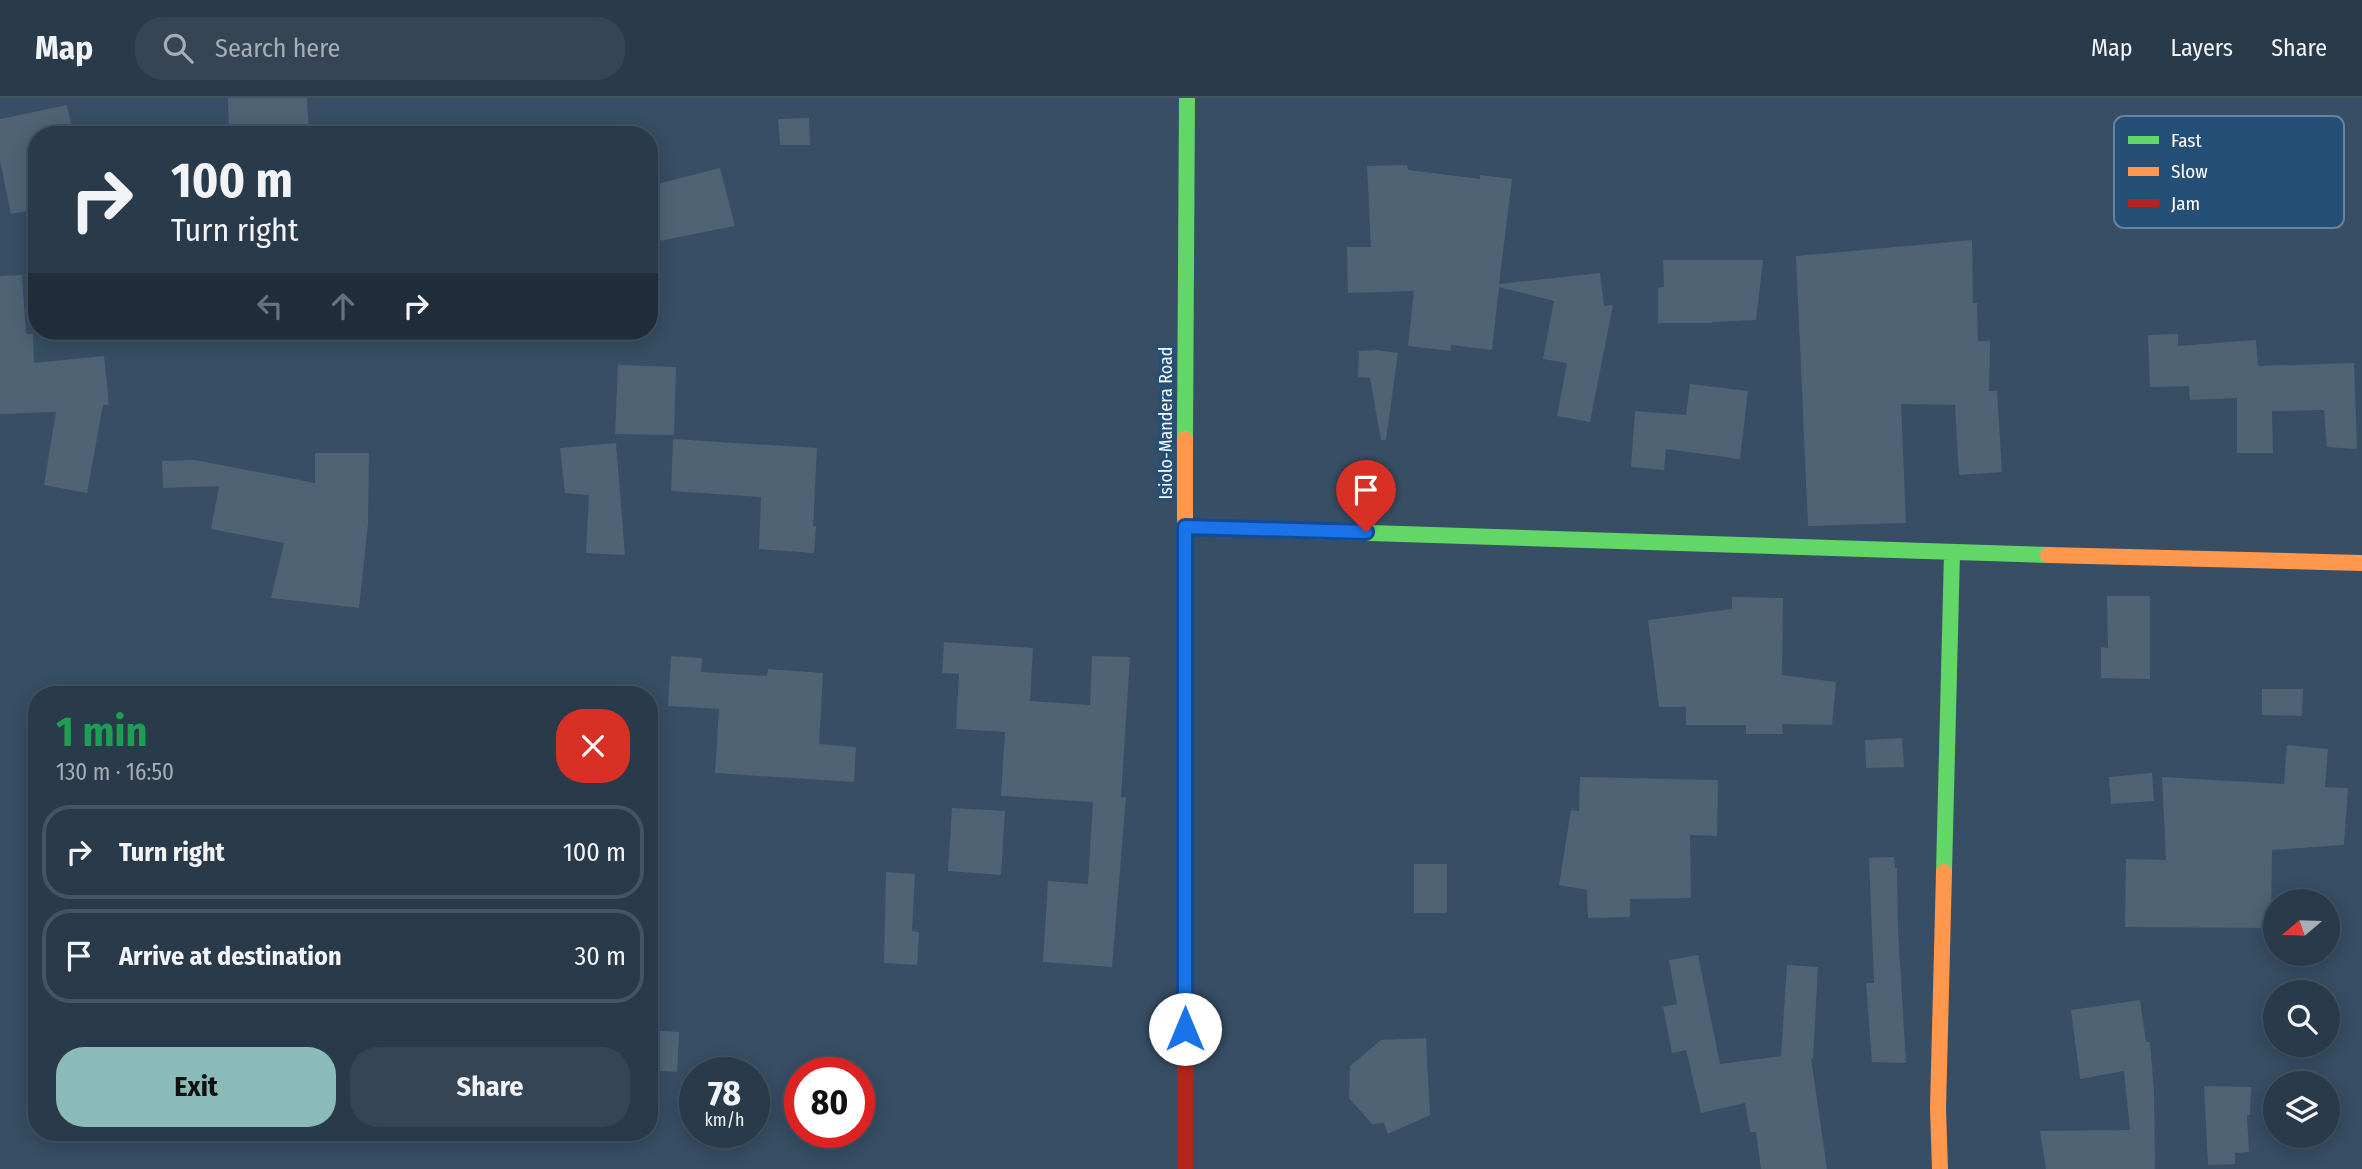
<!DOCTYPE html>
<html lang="en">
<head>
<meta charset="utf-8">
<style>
  body { margin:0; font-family:"Fira Sans Condensed",sans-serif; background:#354555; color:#f1f3f6; height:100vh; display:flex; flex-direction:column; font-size:26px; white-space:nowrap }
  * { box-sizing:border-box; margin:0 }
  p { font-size:23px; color:#a5adb5 }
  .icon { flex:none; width:38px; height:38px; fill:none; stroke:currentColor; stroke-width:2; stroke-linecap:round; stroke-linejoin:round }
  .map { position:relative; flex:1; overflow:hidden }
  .side { position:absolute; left:28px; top:588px; width:630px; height:455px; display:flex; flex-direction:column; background:#293a4b; border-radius:28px; box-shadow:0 4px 18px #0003,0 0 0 2px #455463 }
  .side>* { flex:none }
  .guide { position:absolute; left:28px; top:28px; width:630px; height:214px; border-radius:28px; box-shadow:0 4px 18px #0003,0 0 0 2px #455463; background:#293a4b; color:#f1f3f6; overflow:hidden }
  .needle { width:46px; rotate:251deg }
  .fabs { position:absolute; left:2263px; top:791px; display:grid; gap:14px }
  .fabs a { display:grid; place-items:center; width:77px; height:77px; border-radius:50%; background:#293a4b; box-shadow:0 4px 18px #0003,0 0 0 2px #455463; font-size:35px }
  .speed { position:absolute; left:679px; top:959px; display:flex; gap:14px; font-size:35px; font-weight:700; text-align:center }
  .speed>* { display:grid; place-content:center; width:91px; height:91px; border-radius:50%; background:#293a4b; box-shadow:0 4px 18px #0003,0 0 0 2px #455463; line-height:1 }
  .speed small { font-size:18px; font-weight:400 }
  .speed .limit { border:10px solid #d22; background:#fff; color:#111 }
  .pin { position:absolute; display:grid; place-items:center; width:60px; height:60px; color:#fff; margin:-72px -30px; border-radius:50% 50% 50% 0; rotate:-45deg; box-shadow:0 0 7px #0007 }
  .pin .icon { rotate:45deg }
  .me { position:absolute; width:77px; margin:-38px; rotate:0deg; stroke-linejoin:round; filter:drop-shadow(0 0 5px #0008) }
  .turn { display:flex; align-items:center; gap:24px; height:147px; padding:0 28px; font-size:32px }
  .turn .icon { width:91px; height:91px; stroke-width:2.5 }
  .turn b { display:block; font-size:49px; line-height:60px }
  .lanes { display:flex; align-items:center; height:66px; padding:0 28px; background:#0003; justify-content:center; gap:35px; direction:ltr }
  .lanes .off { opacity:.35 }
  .round { display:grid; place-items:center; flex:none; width:74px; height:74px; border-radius:28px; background:#354555 }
  .summary { display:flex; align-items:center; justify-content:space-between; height:119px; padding:0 28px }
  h1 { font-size:42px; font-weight:700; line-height:52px; color:#1e9e55 }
  .button { display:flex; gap:14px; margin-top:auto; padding:14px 28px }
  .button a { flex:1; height:80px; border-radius:28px; background:#8bbbb9; color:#111; font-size:28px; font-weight:700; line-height:80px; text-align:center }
  .button a+a { background:#354555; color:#f1f3f6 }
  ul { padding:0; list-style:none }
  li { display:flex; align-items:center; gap:21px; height:94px; margin:0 14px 10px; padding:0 14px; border:4px solid #455463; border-radius:28px }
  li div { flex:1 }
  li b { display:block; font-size:26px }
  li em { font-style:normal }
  header { display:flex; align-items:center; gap:42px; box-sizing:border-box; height:98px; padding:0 35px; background:#293a4b; border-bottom:2px solid #455463 }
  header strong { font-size:33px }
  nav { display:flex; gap:38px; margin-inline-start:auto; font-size:24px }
  .search { width:490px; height:63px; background:#354555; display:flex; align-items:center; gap:18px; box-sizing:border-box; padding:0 24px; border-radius:28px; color:#a5adb5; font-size:26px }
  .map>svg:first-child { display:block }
  .building { fill:#4f6374 }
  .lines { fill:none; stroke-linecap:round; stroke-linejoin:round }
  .fast { stroke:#63d668; stroke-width:16 }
  .slow { stroke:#ff974d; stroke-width:16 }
  .jam { stroke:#b3261e; stroke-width:16 }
  .route-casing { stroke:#114b97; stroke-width:18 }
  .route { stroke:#1a73e8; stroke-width:12 }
  .labels { text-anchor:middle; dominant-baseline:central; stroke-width:7; stroke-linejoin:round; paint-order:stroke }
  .street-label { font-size:18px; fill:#fff; stroke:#244f77 }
  .key { fill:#244f77; stroke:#6684a0; stroke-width:2 }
  .key-label { font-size:19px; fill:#fff }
</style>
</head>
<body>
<header>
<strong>Map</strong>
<div class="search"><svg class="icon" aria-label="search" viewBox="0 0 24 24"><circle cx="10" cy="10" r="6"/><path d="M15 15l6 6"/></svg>Search here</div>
<nav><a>Map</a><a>Layers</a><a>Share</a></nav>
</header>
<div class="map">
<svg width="2362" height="1071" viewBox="0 0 2362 1071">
  <rect width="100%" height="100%" fill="#374e64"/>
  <path class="building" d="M 228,0 L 307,0 L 309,37 L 229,37 Z
    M 67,7 L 73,37 L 37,37 L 37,111 L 11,116 L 0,63 L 0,21 Z
    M 809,20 L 810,47 L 780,47 L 778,21 Z
    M 1407,67 L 1408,72 L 1480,81 L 1480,77 L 1512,81 L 1499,186 L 1600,175 L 1604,208 L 1613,207 L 1590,324 L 1557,318 L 1567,265 L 1543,261 L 1554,203 L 1499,189 L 1492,252 L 1451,247 L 1451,253 L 1408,248 L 1414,193 L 1348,195 L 1347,149 L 1371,149 L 1367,68 Z
    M 720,70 L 735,128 L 649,145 L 649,88 Z
    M 1972,142 L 1973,205 L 1977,205 L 1978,243 L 1990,243 L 1989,293 L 1997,293 L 2002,374 L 1959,377 L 1955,307 L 1901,306 L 1906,425 L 1808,428 L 1796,158 Z
    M 1663,162 L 1763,162 L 1756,222 L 1712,224 L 1712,225 L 1658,225 L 1658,190 L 1664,189 Z
    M 22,177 L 26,236 L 33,236 L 34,265 L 104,258 L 109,307 L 103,307 L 87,395 L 44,387 L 56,314 L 0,316 L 0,178 Z
    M 2178,236 L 2178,248 L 2256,242 L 2258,268 L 2354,265 L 2357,351 L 2327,349 L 2324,312 L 2272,313 L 2273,355 L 2237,355 L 2237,300 L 2190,302 L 2189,288 L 2150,289 L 2148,237 Z
    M 1376,252 L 1398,255 L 1386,342 L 1381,342 L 1370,280 L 1358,279 L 1359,253 Z
    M 618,267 L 676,269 L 674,337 L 615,336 Z
    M 1690,286 L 1748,293 L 1740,361 L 1666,351 L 1664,372 L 1631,369 L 1635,313 L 1686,317 Z
    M 673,341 L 817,350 L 813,428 L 816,428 L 814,455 L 759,451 L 761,399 L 671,393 Z
    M 616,345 L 625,457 L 586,455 L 589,397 L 565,395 L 560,350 Z
    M 315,355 L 369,355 L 368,426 L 359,510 L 271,500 L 284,445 L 211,431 L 219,388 L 163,390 L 162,363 L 195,362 L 315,385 Z
    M 2107,498 L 2150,498 L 2150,581 L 2101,580 L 2101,549 L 2108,550 Z
    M 1732,499 L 1783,500 L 1782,577 L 1836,584 L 1832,627 L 1782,626 L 1783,636 L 1746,636 L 1746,627 L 1686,627 L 1686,609 L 1659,609 L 1648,522 L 1732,511 Z
    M 944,544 L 1033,550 L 1030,603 L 1090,607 L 1092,558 L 1130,559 L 1121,699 L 1126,699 L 1112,869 L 1043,864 L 1048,783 L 1088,786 L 1093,704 L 1001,698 L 1005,634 L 956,631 L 959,576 L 942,575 Z
    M 671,558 L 702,560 L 701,574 L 767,578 L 768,571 L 823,575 L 819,646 L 856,649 L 854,684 L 715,675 L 719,611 L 668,608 Z
    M 2262,591 L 2303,591 L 2302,618 L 2262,617 Z
    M 1902,640 L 1904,669 L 1866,670 L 1865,642 Z
    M 2287,647 L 2328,651 L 2325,689 L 2348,690 L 2344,747 L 2272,752 L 2271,830 L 2125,829 L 2126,761 L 2166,762 L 2162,679 L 2284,686 Z
    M 2152,675 L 2154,703 L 2111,706 L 2109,679 Z
    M 1580,679 L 1718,682 L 1717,738 L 1690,737 L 1691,800 L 1630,801 L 1630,819 L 1588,820 L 1587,792 L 1559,787 L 1571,712 L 1579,713 Z
    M 952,710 L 1005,713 L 1001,777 L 948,773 Z
    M 1894,759 L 1895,770 L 1897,770 L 1898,832 L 1906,965 L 1872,964 L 1866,885 L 1874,885 L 1869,760 Z
    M 1414,766 L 1447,766 L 1447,815 L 1414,815 Z
    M 886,774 L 915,776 L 912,833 L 919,834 L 917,867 L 884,865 Z
    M 1698,857 L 1720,966 L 1781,958 L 1787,867 L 1818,869 L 1813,961 L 1811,960 L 1827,1071 L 1761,1071 L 1756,1034 L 1750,1034 L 1745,1005 L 1701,1015 L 1686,952 L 1672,955 L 1663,909 L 1677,906 L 1669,862 Z
    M 2140,902 L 2146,944 L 2150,944 L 2154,993 L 2155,1071 L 2046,1071 L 2040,1033 L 2130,1032 L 2124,973 L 2080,981 L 2071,912 Z
    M 649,932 L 679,934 L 677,974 L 649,972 Z
    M 1426,940 L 1430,1017 L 1388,1036 L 1384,1025 L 1372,1026 L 1349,1000 L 1350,968 L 1381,942 Z
    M 2204,988 L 2251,989 L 2250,1017 L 2247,1017 L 2249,1054 L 2235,1055 L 2235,1066 L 2208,1067 Z"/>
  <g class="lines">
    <path class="fast" d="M 1185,341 L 1187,0
      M 1185,429 L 2048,457
      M 1944,774 L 1952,455"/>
    <path class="slow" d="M 2048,457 L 2362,465
      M 1185,755 L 1185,341
      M 1940,1071 L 1938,1010 L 1944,774"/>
    <path class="jam" d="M 1185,755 L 1185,1071"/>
  </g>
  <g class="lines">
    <g class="route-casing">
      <path id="route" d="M 1185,931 L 1185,429 L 1366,434"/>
    </g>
    <use href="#route" class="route"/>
  </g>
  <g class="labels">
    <g class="street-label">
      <text transform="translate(1166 325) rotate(-90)">Isiolo-Mandera Road</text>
    </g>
  </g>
  <rect x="2114" y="18" width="230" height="112" rx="10" class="key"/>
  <rect x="2128" y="38" width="31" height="8" fill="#63d668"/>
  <rect x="2128" y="69" width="31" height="9" fill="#ff974d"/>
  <rect x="2128" y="101" width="31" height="8" fill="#b3261e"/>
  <g class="key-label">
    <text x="2171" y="49">Fast</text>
    <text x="2171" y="80">Slow</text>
    <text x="2171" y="112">Jam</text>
  </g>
</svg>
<div class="fabs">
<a><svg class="needle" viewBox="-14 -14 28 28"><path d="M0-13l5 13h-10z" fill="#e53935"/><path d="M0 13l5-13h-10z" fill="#a5adb5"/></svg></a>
<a><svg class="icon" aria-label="search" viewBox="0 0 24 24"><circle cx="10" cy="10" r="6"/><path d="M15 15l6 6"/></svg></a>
<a><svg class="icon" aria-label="layers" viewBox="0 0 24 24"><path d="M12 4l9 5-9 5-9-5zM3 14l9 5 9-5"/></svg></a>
</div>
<div class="speed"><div>78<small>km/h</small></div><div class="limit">80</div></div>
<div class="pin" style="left:1366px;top:434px;background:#d93025"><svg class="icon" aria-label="arrive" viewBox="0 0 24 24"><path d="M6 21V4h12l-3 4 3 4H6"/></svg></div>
<svg class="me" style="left:1185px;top:931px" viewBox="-20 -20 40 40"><circle r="19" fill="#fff"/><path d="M0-13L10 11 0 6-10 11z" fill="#1a73e8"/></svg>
<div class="guide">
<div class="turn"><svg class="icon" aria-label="right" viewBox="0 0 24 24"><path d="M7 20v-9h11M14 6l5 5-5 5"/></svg><div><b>100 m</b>Turn right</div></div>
<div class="lanes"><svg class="icon off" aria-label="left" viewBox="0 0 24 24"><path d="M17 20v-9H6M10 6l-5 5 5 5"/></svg><svg class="icon off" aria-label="ahead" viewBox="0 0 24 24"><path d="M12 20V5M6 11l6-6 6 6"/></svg><svg class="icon" aria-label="right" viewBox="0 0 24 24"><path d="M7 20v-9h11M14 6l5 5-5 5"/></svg></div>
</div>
<section class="side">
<div class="summary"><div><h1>1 min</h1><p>130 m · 16:50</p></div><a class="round" style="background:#d93025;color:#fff"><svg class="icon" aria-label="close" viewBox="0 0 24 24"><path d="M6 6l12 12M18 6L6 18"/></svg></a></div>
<ul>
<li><svg class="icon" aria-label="right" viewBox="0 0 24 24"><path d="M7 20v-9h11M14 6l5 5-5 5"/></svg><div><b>Turn right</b></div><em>100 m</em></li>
<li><svg class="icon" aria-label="arrive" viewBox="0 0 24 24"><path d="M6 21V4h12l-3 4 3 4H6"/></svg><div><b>Arrive at destination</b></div><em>30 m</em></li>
</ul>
<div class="button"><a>Exit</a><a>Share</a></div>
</section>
</div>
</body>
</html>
